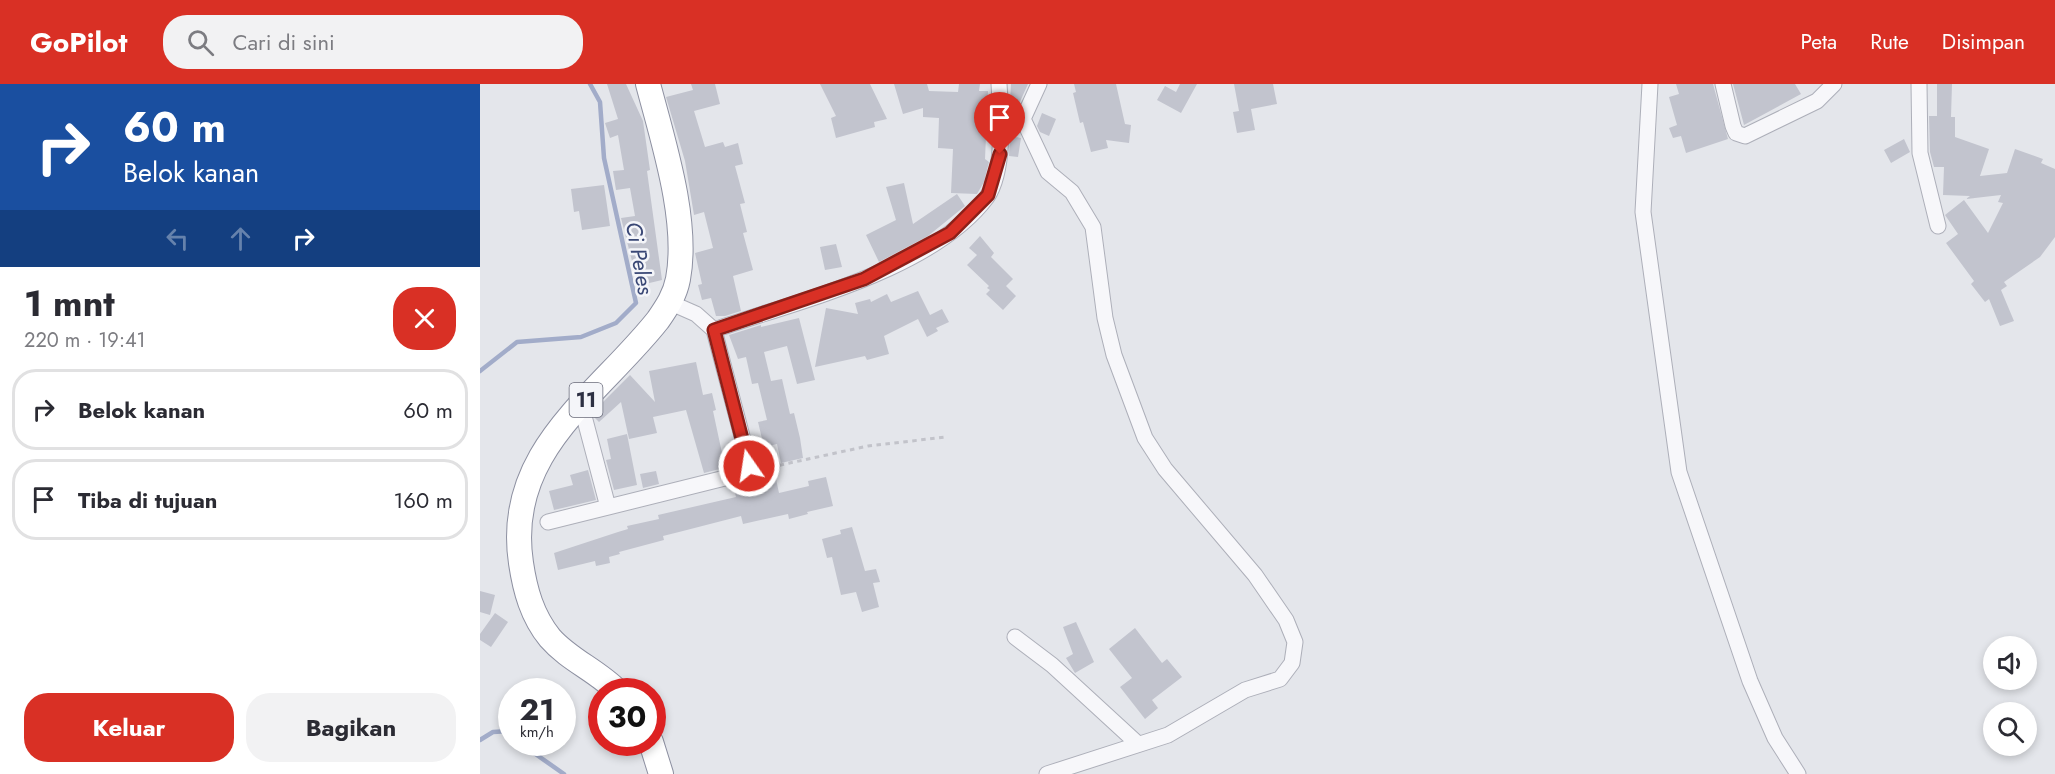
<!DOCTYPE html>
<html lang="id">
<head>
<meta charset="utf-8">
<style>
  body { margin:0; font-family:Jost,sans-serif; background:#f2f2f3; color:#2b2b33; height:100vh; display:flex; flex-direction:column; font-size:22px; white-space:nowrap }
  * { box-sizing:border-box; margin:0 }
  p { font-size:20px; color:#7c7c81 }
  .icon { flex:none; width:33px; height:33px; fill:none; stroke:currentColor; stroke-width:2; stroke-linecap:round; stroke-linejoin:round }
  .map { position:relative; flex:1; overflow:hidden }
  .details { display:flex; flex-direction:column; background:#fff; width:480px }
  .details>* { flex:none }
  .hud { background:#1a4fa0; color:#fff; overflow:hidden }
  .tools { position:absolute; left:1503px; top:552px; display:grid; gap:12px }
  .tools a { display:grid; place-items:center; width:54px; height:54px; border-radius:50%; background:#fff; box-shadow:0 3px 9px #0003; font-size:30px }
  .speed { position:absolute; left:18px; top:594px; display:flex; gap:12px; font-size:30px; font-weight:700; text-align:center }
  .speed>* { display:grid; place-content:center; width:78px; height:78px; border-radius:50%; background:#fff; box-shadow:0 3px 9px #0003; line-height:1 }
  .speed small { font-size:15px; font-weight:400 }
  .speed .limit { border:9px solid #d22; background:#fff; color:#111 }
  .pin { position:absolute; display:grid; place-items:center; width:51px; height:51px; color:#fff; margin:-62px -26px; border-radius:50% 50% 50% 0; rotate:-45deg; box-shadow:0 0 6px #0007 }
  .pin .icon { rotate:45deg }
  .me { position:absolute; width:66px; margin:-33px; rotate:347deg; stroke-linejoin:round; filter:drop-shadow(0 0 4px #0008) }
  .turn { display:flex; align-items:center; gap:21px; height:126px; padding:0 24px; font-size:27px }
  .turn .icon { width:78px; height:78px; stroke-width:2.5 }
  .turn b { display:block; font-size:42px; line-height:51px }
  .lanes { display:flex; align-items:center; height:57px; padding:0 24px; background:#0003; justify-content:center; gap:30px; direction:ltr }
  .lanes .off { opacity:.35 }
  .round { display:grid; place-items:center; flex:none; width:63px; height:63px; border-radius:24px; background:#f2f2f3 }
  .head { display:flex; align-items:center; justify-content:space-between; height:102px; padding:0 24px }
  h1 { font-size:36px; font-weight:700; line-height:45px }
  .primary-button { display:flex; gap:12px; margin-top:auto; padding:12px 24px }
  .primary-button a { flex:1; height:69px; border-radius:24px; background:#d93025; color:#fff; font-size:24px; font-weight:700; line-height:69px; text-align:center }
  .primary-button a+a { background:#f2f2f3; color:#2b2b33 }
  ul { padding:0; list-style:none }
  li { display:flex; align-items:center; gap:18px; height:81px; margin:0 12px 9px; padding:0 12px; border:3px solid #e1e1e2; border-radius:24px }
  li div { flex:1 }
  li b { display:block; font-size:22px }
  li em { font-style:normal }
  header { display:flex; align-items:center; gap:36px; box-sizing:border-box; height:84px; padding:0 30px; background:#d93025; color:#fff }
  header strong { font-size:28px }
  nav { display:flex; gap:33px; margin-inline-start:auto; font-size:21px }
  .search { width:420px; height:54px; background:#f2f2f3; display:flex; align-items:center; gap:15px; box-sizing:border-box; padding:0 21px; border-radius:24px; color:#7c7c81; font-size:22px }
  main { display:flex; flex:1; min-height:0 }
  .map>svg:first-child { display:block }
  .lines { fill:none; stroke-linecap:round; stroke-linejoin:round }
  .stream { stroke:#a2acc9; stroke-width:4.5 }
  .building { fill:#c2c4ce }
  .minor-casing { stroke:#adafb9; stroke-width:17 }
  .trunk-casing { stroke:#8d90a1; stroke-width:26 }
  .path { stroke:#c2c3ca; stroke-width:3; stroke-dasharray:4.5 4.5; stroke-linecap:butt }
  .minor { stroke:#f7f7fa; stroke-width:15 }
  .trunk { stroke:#fff; stroke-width:24 }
  .route-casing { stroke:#8d1f18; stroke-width:15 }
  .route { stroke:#d93025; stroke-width:10 }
  .labels { text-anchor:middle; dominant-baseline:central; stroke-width:5; stroke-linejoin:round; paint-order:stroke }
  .shield { fill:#f4f5f9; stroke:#696b7a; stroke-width:1.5 }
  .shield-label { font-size:20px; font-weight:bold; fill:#2d3043 }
  .water-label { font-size:22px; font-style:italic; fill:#394775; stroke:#f4f5f9 }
</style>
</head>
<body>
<header>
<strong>GoPilot</strong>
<div class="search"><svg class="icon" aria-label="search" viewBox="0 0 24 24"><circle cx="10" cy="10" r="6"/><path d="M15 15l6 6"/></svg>Cari di sini</div>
<nav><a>Peta</a><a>Rute</a><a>Disimpan</a></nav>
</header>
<main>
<section class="details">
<div class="hud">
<div class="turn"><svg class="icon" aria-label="right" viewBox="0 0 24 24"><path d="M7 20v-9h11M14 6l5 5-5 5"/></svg><div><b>60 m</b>Belok kanan</div></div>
<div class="lanes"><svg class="icon off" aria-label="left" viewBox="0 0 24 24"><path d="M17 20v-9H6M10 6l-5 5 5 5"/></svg><svg class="icon off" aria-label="ahead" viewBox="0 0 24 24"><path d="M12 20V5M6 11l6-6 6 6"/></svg><svg class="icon" aria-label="right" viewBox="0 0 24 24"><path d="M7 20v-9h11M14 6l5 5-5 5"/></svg></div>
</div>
<div class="head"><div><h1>1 mnt</h1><p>220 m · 19:41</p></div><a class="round" style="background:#d93025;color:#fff"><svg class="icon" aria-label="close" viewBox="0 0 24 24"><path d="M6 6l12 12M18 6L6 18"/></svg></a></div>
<ul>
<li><svg class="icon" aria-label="right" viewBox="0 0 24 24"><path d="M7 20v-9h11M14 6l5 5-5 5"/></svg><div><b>Belok kanan</b></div><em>60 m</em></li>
<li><svg class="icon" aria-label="arrive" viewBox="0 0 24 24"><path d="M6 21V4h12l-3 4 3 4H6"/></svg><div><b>Tiba di tujuan</b></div><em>160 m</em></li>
</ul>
<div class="primary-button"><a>Keluar</a><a>Bagikan</a></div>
</section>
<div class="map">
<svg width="1575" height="690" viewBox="0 0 1575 690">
  <rect width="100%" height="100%" fill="#e4e6eb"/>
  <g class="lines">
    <path class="stream" d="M 0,287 L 37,258 L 101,253 L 136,239 L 156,219 L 124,74 L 120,18 L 110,0
      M 0,656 L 13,648 L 32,647
      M 45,658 L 54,669 L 84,690"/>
  </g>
  <path class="building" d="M 127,0 L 146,0 L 163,37 L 170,86 L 167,87 L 182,196 L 161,201 L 156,181 L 153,181 L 141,134 L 155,132 L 150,104 L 136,106 L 133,87 L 144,86 L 138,51 L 130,54 L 125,39 L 138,35 Z
    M 211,0 L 235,0 L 240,20 L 214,27 L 225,63 L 243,58 L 245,63 L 258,59 L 263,80 L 255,82 L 265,119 L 260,120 L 267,148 L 263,149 L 273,186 L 253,192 L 261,227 L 245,232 L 236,232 L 231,214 L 222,216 L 218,201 L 222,200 L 215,169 L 233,164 L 224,128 L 214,131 L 205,77 L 186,13 L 213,6 Z
    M 340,0 L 390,0 L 407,35 L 394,38 L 395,43 L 356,54 L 351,34 L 356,32 Z
    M 414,0 L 447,0 L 449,7 L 478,8 L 479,0 L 500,0 L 499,7 L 508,7 L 505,75 L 509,78 L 504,98 L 497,110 L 471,109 L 473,65 L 458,64 L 459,34 L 443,33 L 443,24 L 423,30 Z
    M 531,0 L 548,0 L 538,22 L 530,19 Z
    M 594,0 L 636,0 L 645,40 L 651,41 L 649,59 L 626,56 L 628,64 L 611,68 L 603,38 L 600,39 L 593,9 L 596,8 Z
    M 700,0 L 717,0 L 701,29 L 677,16 L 685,2 L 696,8 Z
    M 754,0 L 793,0 L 797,20 L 771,25 L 775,46 L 757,49 L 753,28 L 759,27 Z
    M 1196,0 L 1233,0 L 1248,55 L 1206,69 L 1201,52 L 1193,54 L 1189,44 L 1197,41 L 1189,13 L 1199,10 Z
    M 1253,0 L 1315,0 L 1321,10 L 1264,41 Z
    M 1457,0 L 1472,0 L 1471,33 L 1475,33 L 1475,53 L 1509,65 L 1500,92 L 1527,89 L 1535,65 L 1563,75 L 1561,79 L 1575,85 L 1575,153 L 1560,173 L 1524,198 L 1527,202 L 1521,206 L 1534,237 L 1520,242 L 1509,215 L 1505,218 L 1491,200 L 1494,197 L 1466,159 L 1478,150 L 1465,131 L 1484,116 L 1508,149 L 1523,119 L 1518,118 L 1521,111 L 1486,115 L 1490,112 L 1463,111 L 1464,83 L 1454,83 L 1450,68 L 1449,32 L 1457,32 Z
    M 562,29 L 576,35 L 569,52 L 560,48 L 557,42 Z
    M 530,52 L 541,54 L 538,73 L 529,72 Z
    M 1424,55 L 1430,68 L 1411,79 L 1404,66 Z
    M 424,99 L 433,140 L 477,110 L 485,122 L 448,152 L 399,178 L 386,151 L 416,136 L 406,103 Z
    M 124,101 L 130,142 L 102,146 L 99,127 L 94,128 L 91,105 Z
    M 500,152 L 514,169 L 511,173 L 533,195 L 526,202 L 536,212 L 523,226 L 506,210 L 510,206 L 507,204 L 509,202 L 487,181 L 497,171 L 489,164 Z
    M 356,160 L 362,183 L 345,186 L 340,163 Z
    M 438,207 L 450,231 L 462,225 L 469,238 L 456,244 L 458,247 L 447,253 L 438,235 L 404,252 L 409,270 L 387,276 L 385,272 L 335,283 L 346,224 L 378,230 L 375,219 L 390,215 L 391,218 L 407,210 L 411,218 Z
    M 319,234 L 335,296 L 317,300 L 307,262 L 284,268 L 291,297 L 302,295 L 310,330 L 314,329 L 320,354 L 323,374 L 301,379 L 297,360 L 284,363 L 278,338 L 287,336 L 278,299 L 272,300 L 266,273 L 258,275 L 249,251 L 281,241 L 281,243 Z
    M 216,278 L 223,311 L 232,309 L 236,326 L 233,327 L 242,369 L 252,366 L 255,381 L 224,389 L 206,326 L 173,333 L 177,349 L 149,355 L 141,318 L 119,338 L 114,333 L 113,328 L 150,291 L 175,318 L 169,287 Z
    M 147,350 L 157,401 L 134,406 L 126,376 L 131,375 L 127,355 Z
    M 108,386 L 116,416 L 74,426 L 69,407 L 93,401 L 90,391 Z
    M 176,387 L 179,400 L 163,404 L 160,390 Z
    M 346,393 L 353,422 L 327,428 L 328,430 L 309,435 L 308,430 L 263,440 L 261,432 L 199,448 L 183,452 L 184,456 L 139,468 L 140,470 L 129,473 L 130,479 L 116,482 L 115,477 L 78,486 L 74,469 L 138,448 L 148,445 L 147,442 L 179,435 L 178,431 L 256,413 L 255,409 L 282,402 L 281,398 L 296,395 L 299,409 L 329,402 L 328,397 Z
    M 372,443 L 385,487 L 396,485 L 400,498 L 393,499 L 399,523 L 382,528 L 376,508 L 361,511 L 352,473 L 347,474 L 342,455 L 361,450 L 360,446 Z
    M 0,507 L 15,511 L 10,531 L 0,528 Z
    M 15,529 L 28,538 L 11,563 L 0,556 L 0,550 Z
    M 596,538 L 614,578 L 595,589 L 586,574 L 593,570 L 583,543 Z
    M 655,544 L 682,579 L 687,575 L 702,593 L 672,616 L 678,624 L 665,635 L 640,603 L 652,594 L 629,565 Z"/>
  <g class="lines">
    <g class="minor-casing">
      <path id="minor" d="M 1170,0 L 1163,128 L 1199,388 L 1270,597 L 1295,654 L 1318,690
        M 1243,0 L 1253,42 L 1256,49 L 1265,52 L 1337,17 L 1354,0
        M 1439,0 L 1440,69 L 1458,142
        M 520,25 L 543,35 L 568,88 L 592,108 L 613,143 L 625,234 L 634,271 L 665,354 L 685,385 L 775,491 L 806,536 L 815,558 L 812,579 L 800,595 L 765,606 L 688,651 L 567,690
        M 543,35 L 559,0
        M 191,219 L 216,230 L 234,246 C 317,217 453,186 507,113 C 525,87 521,30 519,0
        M 101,321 L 128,423
        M 68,438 L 265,389 L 269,382 L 268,375 L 234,246
        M 535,553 L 572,581 L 658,660"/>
    </g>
    <g class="trunk-casing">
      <path id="trunk" d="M 138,608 C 118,587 89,576 70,554 C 52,532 45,506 41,479 C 24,367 117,313 178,236 C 187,223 195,211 198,195 C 209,137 183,57 168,0
        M 171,658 L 181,690"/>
    </g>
    <path class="path" d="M 282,385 L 388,362 L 466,353"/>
    <use href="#minor" class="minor"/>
    <use href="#trunk" class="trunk"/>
  </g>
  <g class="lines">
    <g class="route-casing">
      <path id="route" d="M 269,382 L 234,246 L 384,195 L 470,149 L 508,111 L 520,70"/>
    </g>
    <use href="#route" class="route"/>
  </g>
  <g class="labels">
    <rect class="shield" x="89.5" y="299" width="33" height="34" rx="4.5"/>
    <g class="shield-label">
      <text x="106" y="316">11</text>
    </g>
    <g class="water-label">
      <text transform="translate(160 174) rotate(80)">Ci Peles</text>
    </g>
  </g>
</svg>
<div class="tools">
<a><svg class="icon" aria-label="sound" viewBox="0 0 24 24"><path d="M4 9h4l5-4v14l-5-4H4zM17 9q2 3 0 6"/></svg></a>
<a><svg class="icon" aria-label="search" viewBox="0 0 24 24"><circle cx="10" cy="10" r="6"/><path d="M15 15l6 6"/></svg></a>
</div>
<div class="speed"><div>21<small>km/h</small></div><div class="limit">30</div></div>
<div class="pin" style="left:520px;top:70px;background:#d93025"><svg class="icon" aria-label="arrive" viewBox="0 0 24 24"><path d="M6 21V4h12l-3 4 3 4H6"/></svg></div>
<svg class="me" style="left:269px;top:382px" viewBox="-20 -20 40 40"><circle r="17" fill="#d93025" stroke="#fff" stroke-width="3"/><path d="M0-11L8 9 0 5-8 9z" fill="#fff"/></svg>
</div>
</main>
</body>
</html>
